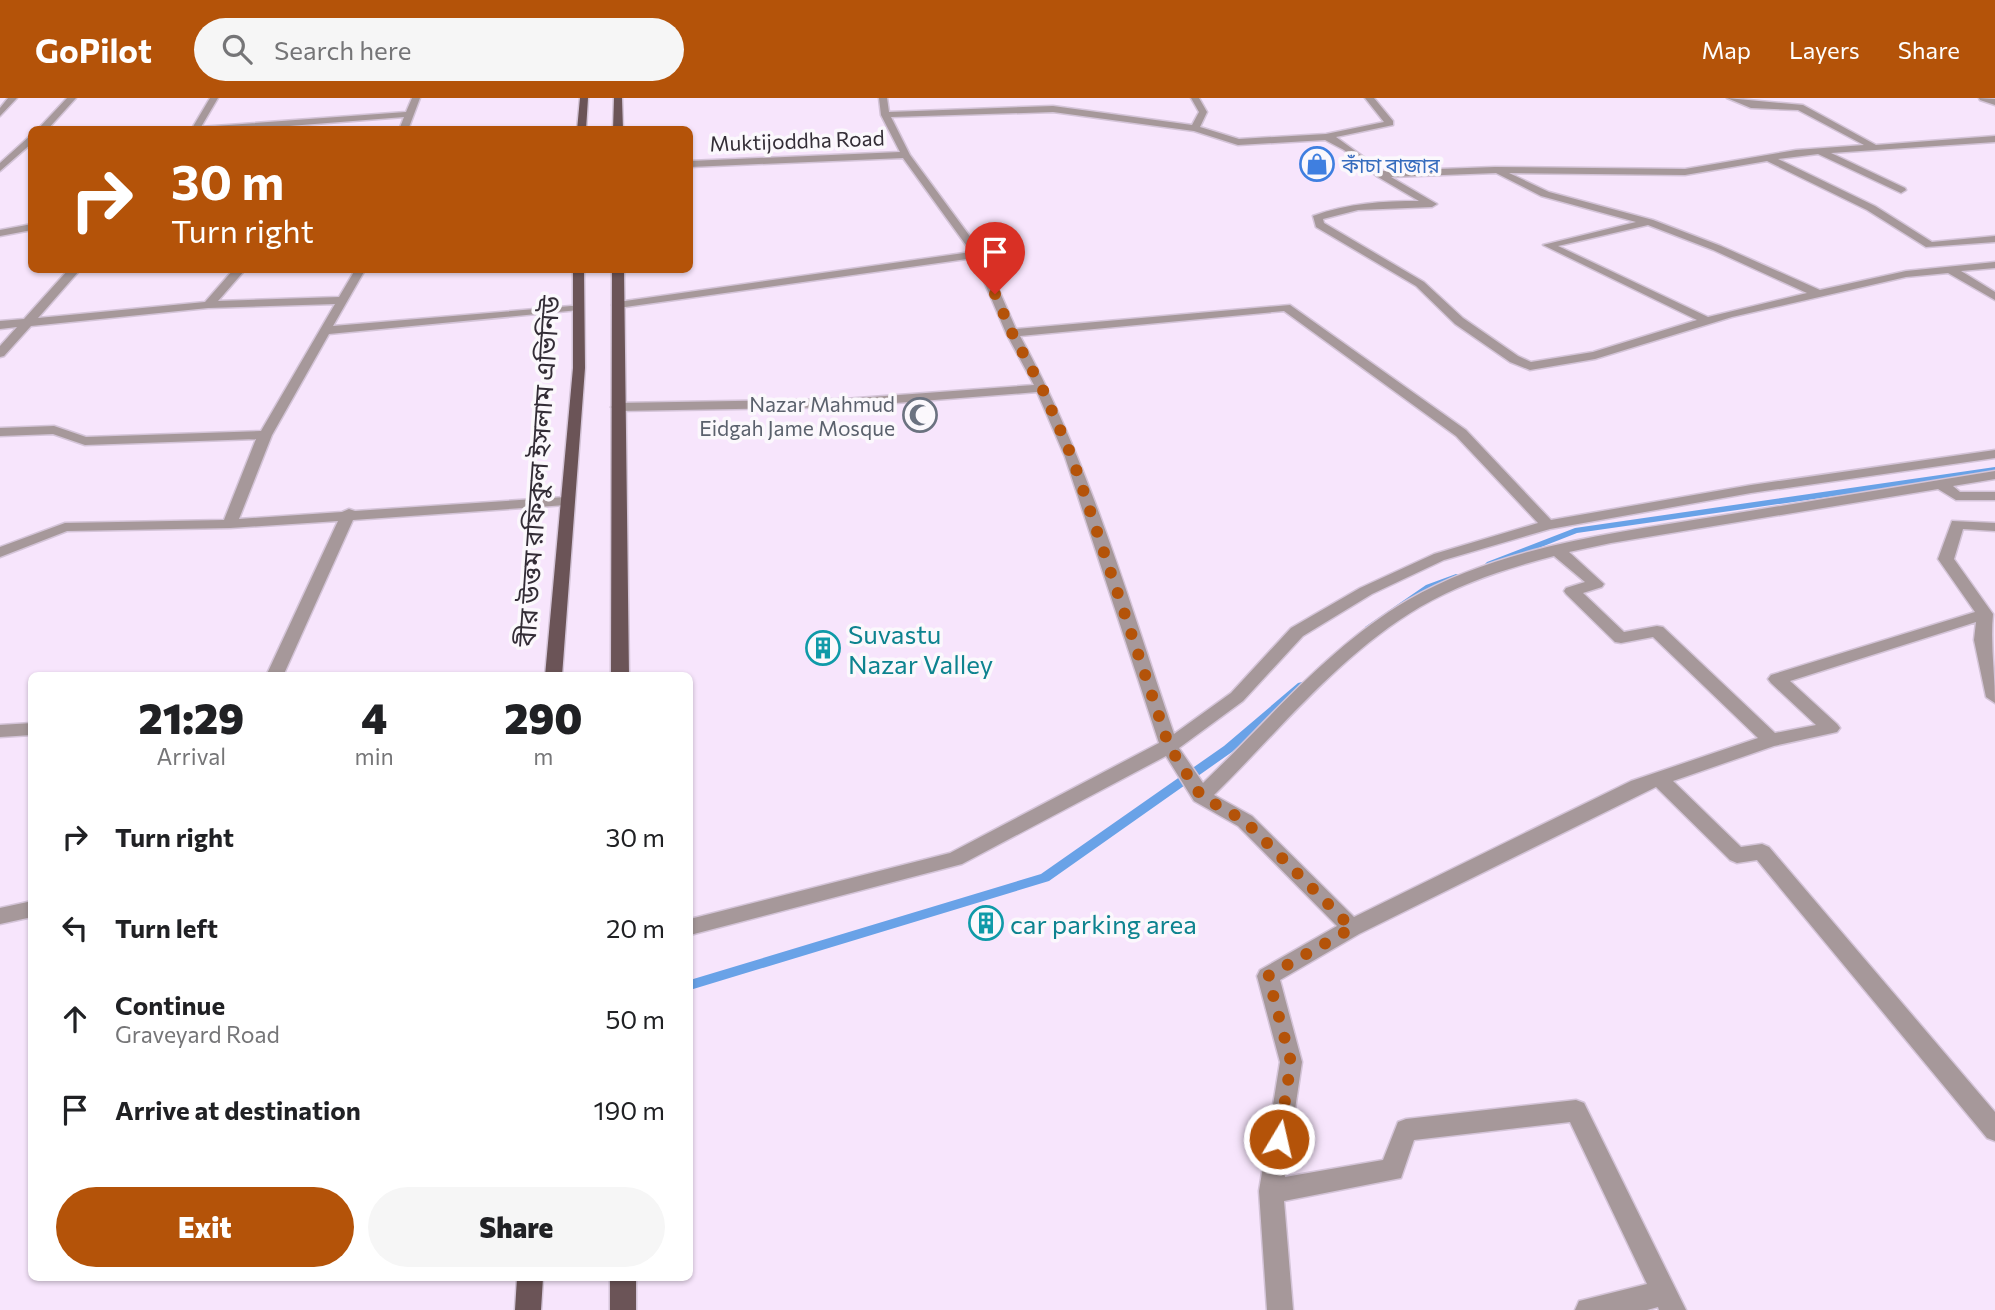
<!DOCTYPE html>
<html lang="en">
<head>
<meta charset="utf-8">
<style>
  body { margin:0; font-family:Commissioner,"Noto Sans Bengali",sans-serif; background:#f6f6f6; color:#202124; height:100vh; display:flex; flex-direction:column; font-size:26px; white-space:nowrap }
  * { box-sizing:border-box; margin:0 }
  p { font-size:23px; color:#757577 }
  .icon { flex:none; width:38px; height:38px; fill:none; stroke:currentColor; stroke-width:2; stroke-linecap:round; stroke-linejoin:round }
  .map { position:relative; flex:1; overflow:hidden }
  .drawer { position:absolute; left:28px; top:574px; width:665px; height:609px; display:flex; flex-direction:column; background:#fff; border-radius:10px; box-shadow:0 2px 5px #0004 }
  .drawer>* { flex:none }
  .hud { position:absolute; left:28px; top:28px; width:665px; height:147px; border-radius:10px; box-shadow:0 2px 5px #0004; background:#b45309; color:#fff; overflow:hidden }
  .pin { position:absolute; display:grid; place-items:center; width:60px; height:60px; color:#fff; margin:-72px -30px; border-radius:50% 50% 50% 0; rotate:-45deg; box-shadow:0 0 7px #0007 }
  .pin .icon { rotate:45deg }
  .me { position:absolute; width:77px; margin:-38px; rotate:9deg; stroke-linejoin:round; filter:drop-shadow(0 0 5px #0008) }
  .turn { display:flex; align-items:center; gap:24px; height:147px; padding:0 28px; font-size:32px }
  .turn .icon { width:91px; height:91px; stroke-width:2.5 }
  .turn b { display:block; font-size:49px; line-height:60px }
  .eta { display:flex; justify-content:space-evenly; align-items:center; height:119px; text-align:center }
  .eta b { font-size:42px; font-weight:800; line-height:49px }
  .primary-button { display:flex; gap:14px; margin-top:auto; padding:14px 28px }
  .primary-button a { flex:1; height:80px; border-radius:42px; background:#b45309; color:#fff; font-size:28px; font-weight:800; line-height:80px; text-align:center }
  .primary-button a+a { background:#f6f6f6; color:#202124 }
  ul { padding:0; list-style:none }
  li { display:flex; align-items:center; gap:21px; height:91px; padding:0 28px }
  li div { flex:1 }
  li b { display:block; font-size:26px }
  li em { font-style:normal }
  header { display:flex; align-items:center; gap:42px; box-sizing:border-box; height:98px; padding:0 35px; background:#b45309; color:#fff }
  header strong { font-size:33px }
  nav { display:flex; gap:38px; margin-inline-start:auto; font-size:24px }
  .search { width:490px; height:63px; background:#f6f6f6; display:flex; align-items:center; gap:18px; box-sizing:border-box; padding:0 24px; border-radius:38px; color:#757577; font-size:26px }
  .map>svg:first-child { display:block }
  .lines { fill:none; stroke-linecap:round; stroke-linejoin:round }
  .stream { fill:#69a2e7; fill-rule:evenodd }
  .minor-casing { stroke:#d4c4d8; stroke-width:3 }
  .major-casing { stroke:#d4c4d8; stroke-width:3 }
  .minor { fill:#a6989a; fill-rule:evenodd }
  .major { fill:#6b5457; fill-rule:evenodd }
  .route { stroke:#b45309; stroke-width:12; stroke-dasharray:0 21.6 }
  .labels { text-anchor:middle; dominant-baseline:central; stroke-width:7; stroke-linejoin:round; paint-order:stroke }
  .far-street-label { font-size:21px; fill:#332d36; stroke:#fbf8fc }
  .far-shop-label { font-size:21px; fill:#366cbe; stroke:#fbf8fc; text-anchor:start }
  .far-worship-label { font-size:21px; fill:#5b616d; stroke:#fbf8fc; text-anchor:end }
  .street-label { font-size:26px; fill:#332d36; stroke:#fbf8fc }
  .culture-label { font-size:26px; fill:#0d838f; stroke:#fbf8fc; text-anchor:start }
</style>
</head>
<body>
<header>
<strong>GoPilot</strong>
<div class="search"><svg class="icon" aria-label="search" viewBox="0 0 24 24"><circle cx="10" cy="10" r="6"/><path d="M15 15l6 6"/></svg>Search here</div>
<nav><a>Map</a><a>Layers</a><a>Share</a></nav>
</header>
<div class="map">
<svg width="1995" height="1212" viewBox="0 0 1995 1212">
  <rect width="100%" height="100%" fill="#f7e5fc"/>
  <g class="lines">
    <path class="stream" d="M 1995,369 L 1995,375 L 1577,435 L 1493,468 L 1490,469 L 1485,466 L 1487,464 L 1575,430 Z
      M 1456,476 L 1459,477 L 1461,479 L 1459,481 L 1432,491 L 1373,531 L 1370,532 L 1365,529 L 1426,487 Z
      M 1302,584 L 1307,587 L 1306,589 L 1232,654 L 1049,783 L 690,892 L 690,882 L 1041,776 L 1224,648 L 1298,585 Z"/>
    <g class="minor-casing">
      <path id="minor" d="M 8,0 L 17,0 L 0,18 L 0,10 Z
        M 67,0 L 76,0 L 47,32 L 37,32 Z
        M 210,0 L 218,0 L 201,29 L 406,14 L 412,0 L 420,0 L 408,32 L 399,32 L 404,19 L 238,32 L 191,32 Z
        M 879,0 L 887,0 L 889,14 L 1053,8 L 1192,27 L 1199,14 L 1191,0 L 1199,0 L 1207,14 L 1200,29 L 1239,41 L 1326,36 L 1384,24 L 1365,0 L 1374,0 L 1393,23 L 1393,27 L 1336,39 L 1383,73 L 1495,69 L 1685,71 L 1796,52 L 1864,47 L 1798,12 L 1751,10 L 1727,0 L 1803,7 L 1876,47 L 1995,38 L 1995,44 L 1831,55 L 1905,90 L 1906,92 L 1901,95 L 1818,56 L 1778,61 L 1875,108 L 1932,144 L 1995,138 L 1995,144 L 1926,149 L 1867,112 L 1767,63 L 1685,77 L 1509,75 L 1549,94 L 1653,122 L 1721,148 L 1820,192 L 1906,173 L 1995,164 L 1995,170 L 1961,173 L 1995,194 L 1995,202 L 1948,175 L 1906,179 L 1732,219 L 1595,261 L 1530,272 L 1510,264 L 1455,226 L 1416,188 L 1316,129 L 1313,118 C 1348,105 1383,103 1419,103 L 1378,79 L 1344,52 L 1325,42 L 1238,47 L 1194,33 L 1053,14 L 891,19 L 910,57 L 983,156 L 1016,231 L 1290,207 L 1466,332 L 1551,422 L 1751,387 L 1995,352 L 1995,360 L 1751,395 L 1550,431 L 1444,462 L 1372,496 L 1303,538 L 1243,603 L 1179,650 L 1203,685 C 1268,623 1329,548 1408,502 C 1502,448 1614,435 1719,418 C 1811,403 1904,388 1995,373 L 1995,381 L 1953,388 L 1960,394 L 1995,394 L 1995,402 L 1956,402 L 1938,391 L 1611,445 L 1569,454 L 1604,486 L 1602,489 L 1583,495 L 1624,534 L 1657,528 L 1663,529 L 1775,635 L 1816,627 L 1771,585 L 1768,581 L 1771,577 L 1975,514 L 1938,461 L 1952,423 L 1995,425 L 1995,433 L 1963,431 L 1954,461 L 1993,516 C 1990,546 1995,575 1995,605 L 1986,599 L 1974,542 L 1976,524 L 1790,583 L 1837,626 L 1840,630 L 1837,634 L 1774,648 L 1673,683 L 1741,749 L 1762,746 L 1769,749 L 1995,1014 L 1995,1043 L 1987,1040 L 1757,762 L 1737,765 L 1730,762 L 1656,689 L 1359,836 L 1280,882 L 1302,964 L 1285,1079 L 1383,1062 L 1398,1024 L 1406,1021 L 1576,1002 L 1584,1005 L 1686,1212 L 1659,1212 L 1658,1209 L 1647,1212 L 1575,1212 L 1579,1203 L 1647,1186 L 1570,1024 L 1414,1042 L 1401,1080 L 1284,1103 L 1293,1212 L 1267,1212 L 1259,1093 L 1280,964 L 1257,878 L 1260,872 L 1337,828 L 1238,728 L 1194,703 L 1166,658 L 962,766 L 690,837 L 690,821 L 950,755 L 1159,645 L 1065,359 L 1037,294 L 844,309 L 618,313 L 611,309 L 618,305 L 844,301 L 1034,287 L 1006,235 L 974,160 L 618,210 L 612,207 L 618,204 L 971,154 L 903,60 L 690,69 L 690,63 L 900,54 L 881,17 ZM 1496,75 L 1541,98 L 1636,124 L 1543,147 L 1697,222 L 1593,254 L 1531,264 L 1518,258 L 1463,220 L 1424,184 L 1324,125 L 1323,121 L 1358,112 L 1432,109 L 1437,106 L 1391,79 ZM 1648,127 L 1713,152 L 1807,195 L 1708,219 L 1558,148 ZM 1284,213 L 1456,338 L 1538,425 L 1434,456 L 1360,490 L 1291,530 L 1231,595 L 1174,636 C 1128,501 1089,363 1020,238 ZM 1554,458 L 1585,484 L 1566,490 L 1564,493 L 1566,496 L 1615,544 L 1621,545 L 1653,539 L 1758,640 L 1631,683 L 1354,819 L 1252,718 L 1214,697 C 1279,633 1340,556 1420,509 C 1461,485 1508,470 1554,458 Z
        M 1979,0 L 1995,1 L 1995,7 L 1980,2 Z
        M 32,36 L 32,45 L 0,73 L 0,65 Z
        M 32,126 L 32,132 L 0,138 L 0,132 Z
        M 68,172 L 80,172 L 38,220 L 205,204 L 233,172 L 245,172 L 218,203 L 339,199 L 355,172 L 365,172 L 333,228 L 583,207 L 583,211 L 579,212 L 329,236 L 272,337 L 239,421 L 342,414 L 349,411 L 355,413 L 566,399 L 573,403 L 566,407 L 353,422 L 283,578 L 266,578 L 338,423 L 230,430 L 67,433 L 0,459 L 0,449 L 65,425 L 224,422 L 256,341 L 85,347 L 53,336 L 0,338 L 0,330 L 54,328 L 86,339 L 261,333 L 335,206 L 208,210 L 31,228 L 4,258 L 0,259 L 0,248 L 17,229 L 0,231 L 0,223 L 24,221 Z
        M 32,625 L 32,637 L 0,639 L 0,627 Z
        M 32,803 L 32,819 L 0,826 L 0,810 Z"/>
    </g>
    <g class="major-casing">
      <path id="major" d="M 580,0 L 588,0 L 586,32 L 577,32 Z
        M 614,0 L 622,0 L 623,32 L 613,32 Z
        M 573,172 L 584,172 L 585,270 L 562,578 L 545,578 L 573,270 Z
        M 612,172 L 624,172 L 629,578 L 611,578 Z
        M 517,1180 L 543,1180 L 541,1212 L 515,1212 Z
        M 610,1180 L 636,1180 L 636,1212 L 610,1212 Z"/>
    </g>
    <use href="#minor" class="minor"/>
    <use href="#major" class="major"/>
  </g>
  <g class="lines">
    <path class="route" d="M 995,196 L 1012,235 L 1042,290 L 1072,359 L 1169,648 L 1201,698 L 1245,723 L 1352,830 L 1268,878 L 1291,964 L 1279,1041"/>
  </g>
  <defs>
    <g id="shop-ring" transform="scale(1.75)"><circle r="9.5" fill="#fbf8fc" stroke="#3f7fe0" stroke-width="1.5"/><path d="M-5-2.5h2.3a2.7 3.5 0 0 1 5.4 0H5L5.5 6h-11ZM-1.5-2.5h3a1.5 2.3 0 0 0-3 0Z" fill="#3f7fe0"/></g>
    <g id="mosque-ring" transform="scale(1.75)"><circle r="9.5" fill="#fbf8fc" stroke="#6b7280" stroke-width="1.5"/><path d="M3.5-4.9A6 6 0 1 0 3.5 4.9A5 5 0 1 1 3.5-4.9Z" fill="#6b7280"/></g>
    <g id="building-ring" transform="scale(1.75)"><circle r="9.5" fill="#fbf8fc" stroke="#0f9aa8" stroke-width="1.5"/><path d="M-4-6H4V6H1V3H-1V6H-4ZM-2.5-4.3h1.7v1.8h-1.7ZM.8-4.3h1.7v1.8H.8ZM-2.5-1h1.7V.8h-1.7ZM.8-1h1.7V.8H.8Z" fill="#0f9aa8"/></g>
  </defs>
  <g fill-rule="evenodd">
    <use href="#shop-ring" x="1317" y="66"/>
    <use href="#mosque-ring" x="920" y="317"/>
    <use href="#building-ring" x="823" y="550"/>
    <use href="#building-ring" x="986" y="825"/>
  </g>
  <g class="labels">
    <g class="far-street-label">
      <text transform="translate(797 42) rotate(-2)">Muktijoddha Road</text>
    </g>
    <g class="far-shop-label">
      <text x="1342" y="66">কাঁচা বাজার</text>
    </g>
    <g class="far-worship-label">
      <text x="895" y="305">Nazar Mahmud<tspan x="895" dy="24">Eidgah Jame Mosque</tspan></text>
    </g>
    <g class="street-label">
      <text transform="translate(537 373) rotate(-86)">বীর উত্তম রফিকুল ইসলাম এভিনিউ</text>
    </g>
    <g class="culture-label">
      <text x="848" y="535">Suvastu<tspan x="848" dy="30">Nazar Valley</tspan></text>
      <text x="1010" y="825">car parking area</text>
    </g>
  </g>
</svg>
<div class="pin" style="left:995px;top:196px;background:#d93025"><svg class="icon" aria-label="arrive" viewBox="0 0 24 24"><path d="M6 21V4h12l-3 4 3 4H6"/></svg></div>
<svg class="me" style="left:1279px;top:1041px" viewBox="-20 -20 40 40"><circle r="17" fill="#b45309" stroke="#fff" stroke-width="3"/><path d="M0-11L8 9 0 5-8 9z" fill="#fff"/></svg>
<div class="hud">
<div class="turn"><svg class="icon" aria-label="right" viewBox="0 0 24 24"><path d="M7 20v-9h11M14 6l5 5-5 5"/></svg><div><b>30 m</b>Turn right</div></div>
</div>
<section class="drawer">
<div class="eta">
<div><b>21:29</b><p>Arrival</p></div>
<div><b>4</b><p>min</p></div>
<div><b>290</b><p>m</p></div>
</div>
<ul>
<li><svg class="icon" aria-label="right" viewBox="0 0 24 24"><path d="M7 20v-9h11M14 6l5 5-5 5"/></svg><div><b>Turn right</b></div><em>30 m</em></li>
<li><svg class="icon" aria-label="left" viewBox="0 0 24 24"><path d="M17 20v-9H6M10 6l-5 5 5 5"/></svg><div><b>Turn left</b></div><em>20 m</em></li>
<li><svg class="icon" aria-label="ahead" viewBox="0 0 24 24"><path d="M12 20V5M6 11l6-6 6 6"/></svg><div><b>Continue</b><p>Graveyard Road</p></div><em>50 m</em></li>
<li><svg class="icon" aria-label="arrive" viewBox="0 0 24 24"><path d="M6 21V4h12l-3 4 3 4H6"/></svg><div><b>Arrive at destination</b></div><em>190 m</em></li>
</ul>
<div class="primary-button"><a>Exit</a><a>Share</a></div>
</section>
</div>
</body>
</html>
